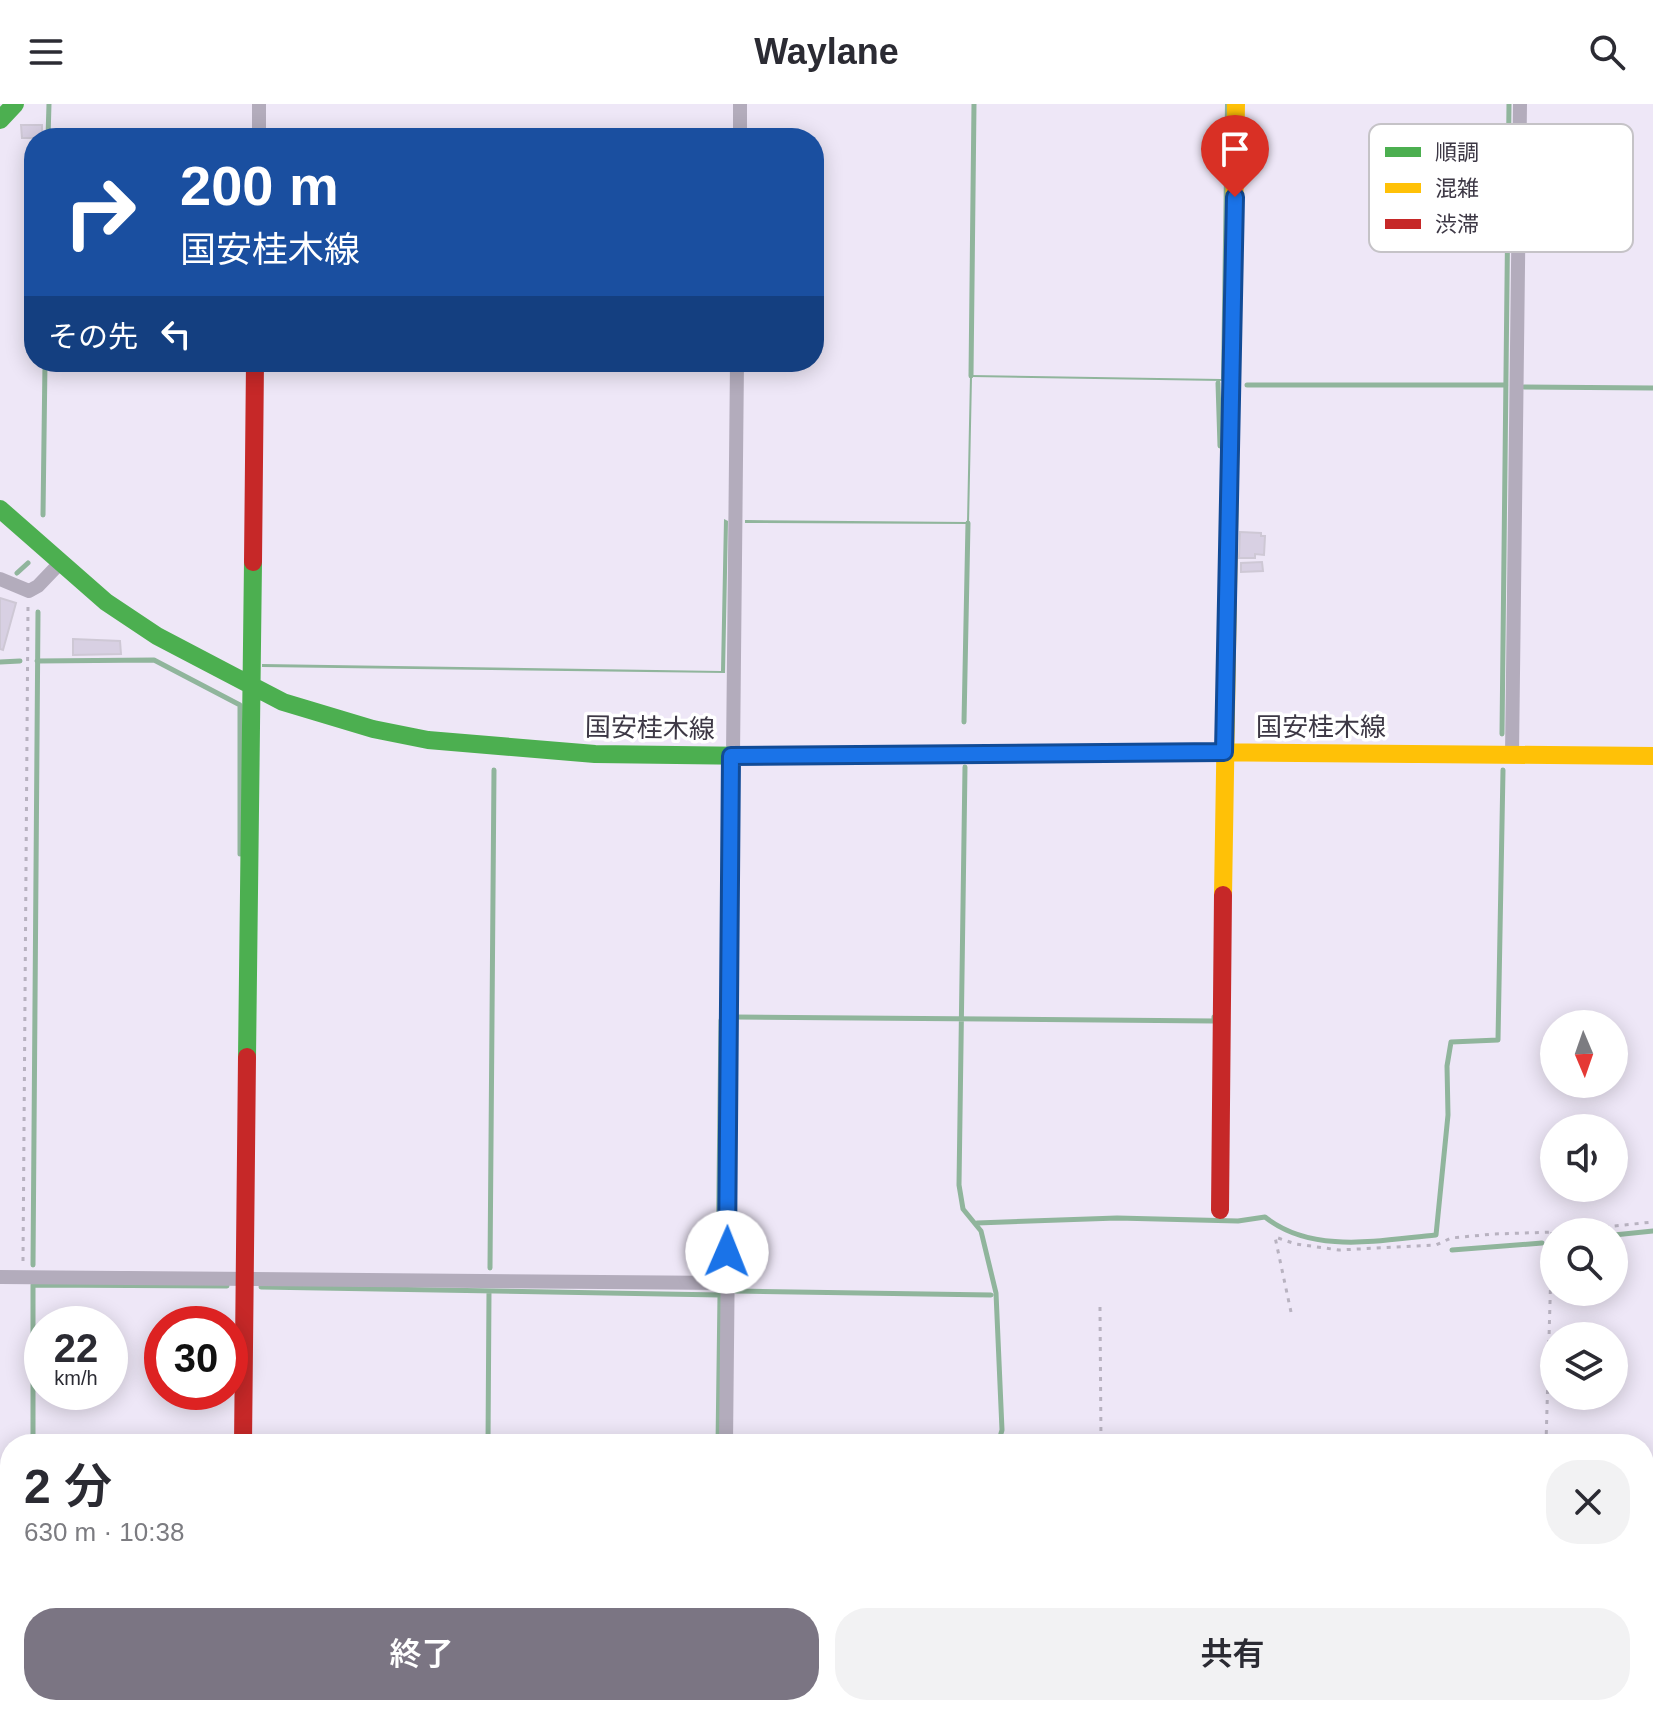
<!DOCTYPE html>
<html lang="ja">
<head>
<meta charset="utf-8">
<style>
  body { margin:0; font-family:Arial,"Noto Sans JP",sans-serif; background:#f2f2f3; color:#2b2b33; height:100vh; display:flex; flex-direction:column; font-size:30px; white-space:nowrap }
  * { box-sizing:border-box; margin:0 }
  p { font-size:26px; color:#7c7c81 }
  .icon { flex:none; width:44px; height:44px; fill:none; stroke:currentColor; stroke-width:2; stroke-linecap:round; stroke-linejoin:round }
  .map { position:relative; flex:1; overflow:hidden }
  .panel { position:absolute; left:0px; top:1330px; width:1654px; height:282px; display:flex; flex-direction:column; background:#fff; border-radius:32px 32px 0 0; box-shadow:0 4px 20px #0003 }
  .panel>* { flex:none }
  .guide { position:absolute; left:24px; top:24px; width:800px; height:244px; border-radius:32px; box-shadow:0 4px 20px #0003; background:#1a4fa0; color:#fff; overflow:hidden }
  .needle { width:52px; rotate:178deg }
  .fabs { position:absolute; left:1540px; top:906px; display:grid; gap:16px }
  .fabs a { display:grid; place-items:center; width:88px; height:88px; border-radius:50%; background:#fff; box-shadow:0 4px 20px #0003; font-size:40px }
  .speed { position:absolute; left:24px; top:1202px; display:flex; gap:16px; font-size:40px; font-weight:700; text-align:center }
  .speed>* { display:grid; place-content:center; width:104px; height:104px; border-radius:50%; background:#fff; box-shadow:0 4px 20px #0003; line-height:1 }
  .speed small { font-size:20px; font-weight:400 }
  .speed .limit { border:12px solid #d22; background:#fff; color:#111 }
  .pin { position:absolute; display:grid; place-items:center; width:68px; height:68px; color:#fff; margin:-82px -34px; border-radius:50% 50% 50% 0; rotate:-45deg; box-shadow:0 0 8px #0007 }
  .pin .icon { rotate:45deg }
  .me { position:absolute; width:88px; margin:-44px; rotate:1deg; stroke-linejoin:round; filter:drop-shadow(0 0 6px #0008) }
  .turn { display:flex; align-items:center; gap:28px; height:168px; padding:0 24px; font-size:36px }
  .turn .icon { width:104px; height:104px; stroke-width:2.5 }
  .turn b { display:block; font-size:56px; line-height:68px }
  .then { display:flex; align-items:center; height:76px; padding:0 24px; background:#0003; gap:16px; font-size:30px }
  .round { display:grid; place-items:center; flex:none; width:84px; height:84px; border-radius:32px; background:#f2f2f3 }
  .head { display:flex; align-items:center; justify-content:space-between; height:136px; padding:0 24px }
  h1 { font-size:48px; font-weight:600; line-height:60px }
  .primary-button { display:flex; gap:16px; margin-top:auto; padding:16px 24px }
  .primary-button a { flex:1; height:92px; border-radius:32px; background:#7b7583; color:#fff; font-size:32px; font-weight:600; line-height:92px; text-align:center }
  .primary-button a+a { background:#f2f2f3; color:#2b2b33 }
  header { display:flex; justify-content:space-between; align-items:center; height:104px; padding:0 24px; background:#fff; font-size:36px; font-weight:600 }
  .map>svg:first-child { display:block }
  .water { fill:#90b59c }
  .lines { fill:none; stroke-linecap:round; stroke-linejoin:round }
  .stream { stroke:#90b59c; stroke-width:5 }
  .building { fill:#d8d0e3; stroke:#cec8d5; stroke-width:2 }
  .path { stroke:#b8b2c0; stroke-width:3; stroke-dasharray:4 6; stroke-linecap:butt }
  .street { stroke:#b3acbc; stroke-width:14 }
  .fast { stroke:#4caf50; stroke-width:18 }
  .slow { stroke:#ffc107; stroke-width:18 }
  .jam { stroke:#c62828; stroke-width:18 }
  .route-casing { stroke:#114b97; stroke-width:20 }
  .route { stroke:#1a73e8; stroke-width:14 }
  .labels { text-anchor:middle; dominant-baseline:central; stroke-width:7; stroke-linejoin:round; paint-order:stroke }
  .street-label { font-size:26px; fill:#3d3845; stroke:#fff }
  .key { fill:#fff; stroke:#c5c3c7; stroke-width:2 }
  .key-label { font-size:22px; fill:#3d3845 }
</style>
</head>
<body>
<header><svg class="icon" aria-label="menu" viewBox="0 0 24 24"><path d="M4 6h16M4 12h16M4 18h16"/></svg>Waylane<svg class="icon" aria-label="search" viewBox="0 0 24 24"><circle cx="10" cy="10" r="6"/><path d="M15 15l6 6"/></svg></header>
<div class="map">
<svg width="1653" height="1611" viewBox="0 0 1653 1611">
  <rect width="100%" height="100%" fill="#eee7f7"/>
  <path class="water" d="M 1225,0 L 1228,0 L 1222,277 L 972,273 L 969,420 L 745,419 L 745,416 L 967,418 L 970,271 L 1221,275 Z
    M 724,415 L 728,417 L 725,569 L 262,563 L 262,560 L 721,567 Z"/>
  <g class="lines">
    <path class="stream" d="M 48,34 L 49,0
      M 971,272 L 974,0
      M 1218,279 L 1220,342
      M 1247,281 L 1506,281
      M 1524,283 L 1653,284
      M 43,411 L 45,258
      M 17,469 L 28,459
      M 37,557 L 154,556 L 240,601 L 240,750
      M 0,558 L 20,557
      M 964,618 L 968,419
      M 1502,630 L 1509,0
      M 965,663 L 959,1081 L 963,1105 L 981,1127 L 996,1189 L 1002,1326 L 998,1340
      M 736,913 L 1214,917 L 1214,913
      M 977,1119 L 1117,1114 L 1238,1117 L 1265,1113 C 1313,1151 1381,1136 1436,1131 L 1448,1011 L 1447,962 L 1451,938 L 1498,936 L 1503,666
      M 1614,1131 L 1653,1127
      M 1452,1146 L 1542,1139
      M 33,1161 L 38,508
      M 490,1164 L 494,666
      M 718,1167 L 721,916
      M 261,1183 L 720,1191 L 718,1340
      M 735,1187 L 991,1191
      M 33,1340 L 33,1181 L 227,1182
      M 488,1340 L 489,1187
      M 1644,1373 L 1653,1373
      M 0,1433 L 10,1433
      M 716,1611 L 716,1602"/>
  </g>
  <path class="building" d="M 21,21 L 42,21 L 42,34 L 22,34 Z
    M 1240,428 L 1261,429 L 1261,432 L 1265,432 L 1264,451 L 1255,450 L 1255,454 L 1239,454 Z
    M 1262,458 L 1263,467 L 1241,468 L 1241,459 Z
    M 0,494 L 16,499 L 3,546 L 0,545 Z
    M 73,535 L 120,537 L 121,550 L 73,551 Z"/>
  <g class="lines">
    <path class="path" d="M 1555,1128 L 1653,1118
      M 23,1157 L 28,501
      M 1100,1203 L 1101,1340
      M 1291,1208 L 1275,1133 L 1296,1140 L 1339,1146 L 1436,1141 L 1451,1134 L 1494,1130 L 1554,1128
      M 1546,1340 L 1552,1128"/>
    <path class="street" d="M 259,34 L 259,0
      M 740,34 L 740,0
      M 0,475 L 29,487 L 38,482 L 60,459
      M 1512,651 L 1520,0
      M 0,1173 L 727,1179
      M 726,1340 L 737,258
      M 1651,1449 L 1653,1547
      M 241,1611 L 241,1602
      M 723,1611 L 723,1602"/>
    <path class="fast" d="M 0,16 L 15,0
      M 0,405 L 106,498 L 157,532 L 283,598 L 373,625 L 428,636 L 595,650 L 757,652
      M 247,953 L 253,458"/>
    <path class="slow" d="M 1197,648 L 1653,652
      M 1223,791 L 1236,0"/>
    <path class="jam" d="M 253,458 L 255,258
      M 757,652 L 1197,648
      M 1220,1106 L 1223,791
      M 243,1340 L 247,953"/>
  </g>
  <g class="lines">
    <g class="route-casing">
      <path id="route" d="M 727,1148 L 731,652 L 1224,648 L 1235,93"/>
    </g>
    <use href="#route" class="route"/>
  </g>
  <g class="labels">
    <g class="street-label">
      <text x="1321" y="623">国安桂木線</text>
      <text transform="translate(650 624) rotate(1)">国安桂木線</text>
    </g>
  </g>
  <rect x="1369" y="20" width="264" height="128" rx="12" class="key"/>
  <rect x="1385" y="43" width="36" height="10" fill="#4caf50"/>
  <rect x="1385" y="79" width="36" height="10" fill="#ffc107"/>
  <rect x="1385" y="115" width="36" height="10" fill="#c62828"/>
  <g class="key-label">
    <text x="1435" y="56">順調</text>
    <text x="1435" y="92">混雑</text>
    <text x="1435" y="128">渋滞</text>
  </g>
</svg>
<div class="fabs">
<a><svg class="needle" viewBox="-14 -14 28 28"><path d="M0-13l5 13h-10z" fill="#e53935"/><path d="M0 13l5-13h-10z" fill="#7c7c81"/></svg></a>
<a><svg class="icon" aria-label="sound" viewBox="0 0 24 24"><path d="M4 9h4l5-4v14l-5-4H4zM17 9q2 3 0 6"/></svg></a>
<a><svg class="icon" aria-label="search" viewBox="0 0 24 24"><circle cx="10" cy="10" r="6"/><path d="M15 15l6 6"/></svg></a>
<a><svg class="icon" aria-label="layers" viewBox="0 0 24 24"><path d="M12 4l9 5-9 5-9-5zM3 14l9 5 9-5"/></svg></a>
</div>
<div class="speed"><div>22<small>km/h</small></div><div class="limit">30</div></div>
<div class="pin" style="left:1235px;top:93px;background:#d93025"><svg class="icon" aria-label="arrive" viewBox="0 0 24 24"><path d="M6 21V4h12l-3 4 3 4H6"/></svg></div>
<svg class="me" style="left:727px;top:1148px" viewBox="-20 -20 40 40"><circle r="19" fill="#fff"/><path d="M0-13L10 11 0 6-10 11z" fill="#1a73e8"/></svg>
<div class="guide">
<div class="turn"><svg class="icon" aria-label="right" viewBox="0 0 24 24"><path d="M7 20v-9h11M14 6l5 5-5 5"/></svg><div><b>200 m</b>国安桂木線</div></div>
<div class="then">その先<svg class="icon" aria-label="left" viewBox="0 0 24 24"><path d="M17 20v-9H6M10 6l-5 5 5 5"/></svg></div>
</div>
<section class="panel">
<div class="head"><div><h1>2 分</h1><p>630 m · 10:38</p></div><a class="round"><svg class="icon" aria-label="close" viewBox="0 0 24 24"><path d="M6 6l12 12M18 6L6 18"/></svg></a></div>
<div class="primary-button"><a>終了</a><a>共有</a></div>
</section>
</div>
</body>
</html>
